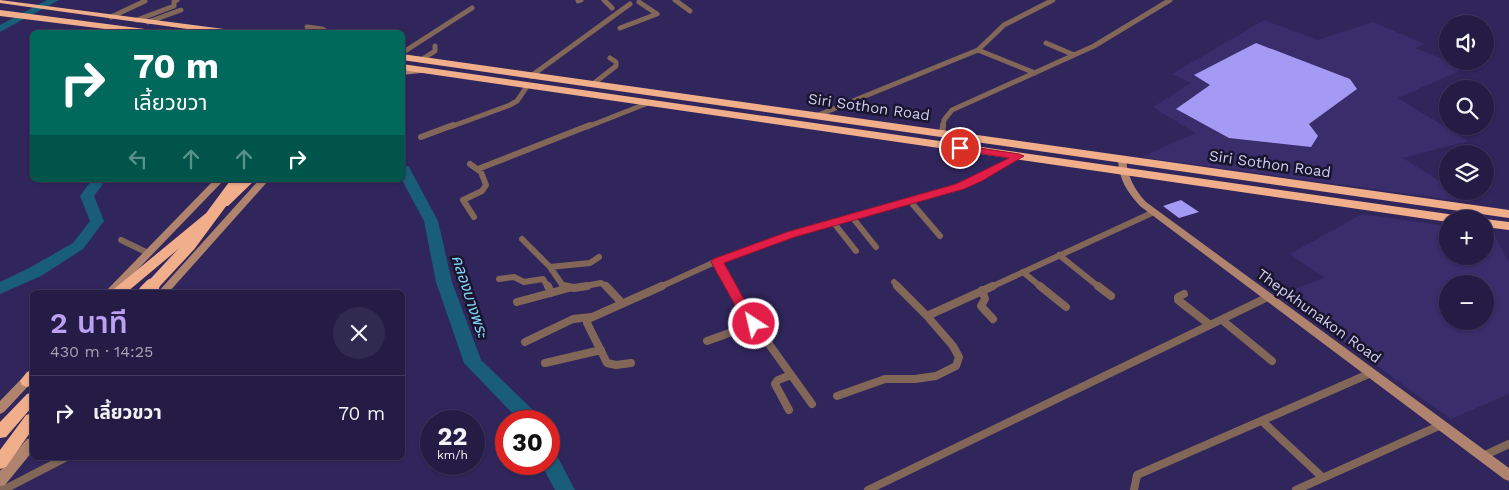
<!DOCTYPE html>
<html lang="th">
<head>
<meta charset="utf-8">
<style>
  body { margin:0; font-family:"Work Sans","Noto Sans Thai",sans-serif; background:#302950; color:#f1f3f6; height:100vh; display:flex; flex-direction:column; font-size:19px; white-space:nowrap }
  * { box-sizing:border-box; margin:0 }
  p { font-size:16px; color:#a3a1b3 }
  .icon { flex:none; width:28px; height:28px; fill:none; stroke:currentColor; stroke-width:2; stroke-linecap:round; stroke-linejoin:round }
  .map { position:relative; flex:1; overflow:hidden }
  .side { position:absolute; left:30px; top:290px; width:375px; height:170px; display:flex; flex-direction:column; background:#241c45; border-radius:8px; box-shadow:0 1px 4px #0004,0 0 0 1px #413a5e }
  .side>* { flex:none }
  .hud { position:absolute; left:30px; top:30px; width:375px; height:152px; border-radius:8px; box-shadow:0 1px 4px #0004,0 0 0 1px #413a5e; background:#00695c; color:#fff; overflow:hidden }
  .buttons { position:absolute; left:1439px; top:15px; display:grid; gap:10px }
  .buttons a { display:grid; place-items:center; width:55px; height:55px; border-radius:50%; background:#241c45; box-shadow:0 1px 4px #0004,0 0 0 1px #413a5e; font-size:25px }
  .speed { position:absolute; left:420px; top:410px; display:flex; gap:10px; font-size:25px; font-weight:700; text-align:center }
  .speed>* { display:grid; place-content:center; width:65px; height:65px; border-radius:50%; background:#241c45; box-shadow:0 1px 4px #0004,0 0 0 1px #413a5e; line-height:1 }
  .speed small { font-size:12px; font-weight:400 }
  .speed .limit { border:8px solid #d22; background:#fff; color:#111 }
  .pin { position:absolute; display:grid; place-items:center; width:42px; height:42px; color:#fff; margin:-21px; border:2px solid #fff; border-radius:50%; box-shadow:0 1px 5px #0007 }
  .me { position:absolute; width:55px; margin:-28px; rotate:325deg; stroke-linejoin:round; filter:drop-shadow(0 0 4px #0008) }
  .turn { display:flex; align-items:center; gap:18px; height:105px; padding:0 20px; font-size:22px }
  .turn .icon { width:65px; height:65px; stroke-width:2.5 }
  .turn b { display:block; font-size:35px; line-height:42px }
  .lanes { display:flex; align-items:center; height:48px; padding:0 20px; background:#0003; justify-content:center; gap:25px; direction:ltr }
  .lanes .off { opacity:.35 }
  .round { display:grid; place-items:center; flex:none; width:52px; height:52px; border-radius:26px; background:#302950 }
  .summary { display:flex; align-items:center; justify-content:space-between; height:85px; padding:0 20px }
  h1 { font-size:30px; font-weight:600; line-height:38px; color:#bca0f2 }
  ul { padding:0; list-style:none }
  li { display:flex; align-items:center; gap:15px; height:75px; padding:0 20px; border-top:1px solid #413a5e }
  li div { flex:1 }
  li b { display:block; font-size:19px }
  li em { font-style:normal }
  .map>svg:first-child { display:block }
  .built { fill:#392d6b; fill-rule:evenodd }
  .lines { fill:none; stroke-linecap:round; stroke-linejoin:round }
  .river { fill:#195d77; fill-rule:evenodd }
  .building { fill:#a499f3 }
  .street-far2 { stroke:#826658; stroke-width:5 }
  .street-far1 { stroke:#826658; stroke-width:6 }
  .street { stroke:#826658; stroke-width:8 }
  .secondary { fill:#af836d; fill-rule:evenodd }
  .highway { fill:#f1ae8a; fill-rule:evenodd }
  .highway-bridge-far1 { stroke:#f1ae8a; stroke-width:12 }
  .highway-bridge { stroke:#f1ae8a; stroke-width:15 }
  .route { fill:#e11d48; stroke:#92132f }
  .labels { text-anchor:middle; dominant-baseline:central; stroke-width:5; stroke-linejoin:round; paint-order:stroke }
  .street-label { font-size:15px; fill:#d0cdef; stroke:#18152d }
  .water-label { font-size:16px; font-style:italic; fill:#82d4f9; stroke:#18152d }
</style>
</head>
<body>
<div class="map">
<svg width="1509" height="490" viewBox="0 0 1509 490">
  <rect width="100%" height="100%" fill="#30265c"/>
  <path class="built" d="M 1264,20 L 1318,40 L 1373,22 L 1425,44 L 1415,48 L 1466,68 L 1398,98 L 1468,141 L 1403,158 L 1447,186 L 1448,191 L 1456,191 L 1474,203 L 1141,157 L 1195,133 L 1153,107 L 1191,83 L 1172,74 Z
    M 1362,214 L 1447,226 L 1448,256 L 1485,256 L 1485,231 L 1493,232 L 1509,262 L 1509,394 L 1451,419 L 1278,295 L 1325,278 L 1290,254 ZM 1448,284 L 1485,284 L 1485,321 L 1448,321 Z"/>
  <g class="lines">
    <path class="river" d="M 47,0 L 59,0 L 0,32 L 0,25 Z
      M 402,163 L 409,167 L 438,221 L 452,282 L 481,360 L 532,409 L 538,421 L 520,421 L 464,363 L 436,282 L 424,221 L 402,180 Z
      M 92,180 L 106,180 L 94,196 L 104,221 L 83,249 L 41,276 L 0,294 L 0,282 L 29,268 L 73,243 L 90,221 L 80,196 Z
      M 549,452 L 556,454 L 575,490 L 555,490 L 541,464 L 549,464 Z"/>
  </g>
  <path class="building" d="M 1256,43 L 1350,79 L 1357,89 L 1309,124 L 1318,136 L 1311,147 L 1229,138 L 1176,109 L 1210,85 L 1194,75 Z
    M 1181,200 L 1199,212 L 1179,218 L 1163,206 Z"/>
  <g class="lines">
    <path class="street-far2" d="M 604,0 L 612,8
      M 675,0 L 690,11
      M 578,1 L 581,0
      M 111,17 L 145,1
      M 137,20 L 174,6 L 174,2 L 177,0
      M 148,22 L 181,10
      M 307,27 L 322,29 L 324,30 L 323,32
      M 620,28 L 657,14 L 639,2
      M 1046,43 L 1074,55
      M 978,50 L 1035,73
      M 402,53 L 472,8
      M 421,60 L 435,51 L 435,46
      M 531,76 L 630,4
      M 593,84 L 616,66 L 616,62 L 610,58
      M 816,116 L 978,50 L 1004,25 L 1053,0
      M 450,127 L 510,105 L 517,101 L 528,85
      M 587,127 L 648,103
      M 943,127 L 944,120 L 952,110 L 1094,46 L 1170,0"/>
    <path class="street-far1" d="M 942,134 L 943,125
      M 421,137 L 453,125
      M 470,164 L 481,172 L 486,185 L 482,191 L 463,200 L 474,217
      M 478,169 L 590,125
      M 910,201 L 940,236
      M 852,217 L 876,247
      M 833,222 L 856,251
      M 522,239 L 550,267 L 563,286 L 568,287
      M 121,240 L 148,253
      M 1059,255 L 1099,287
      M 717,261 L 731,287
      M 550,267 L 590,263 L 599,257
      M 1023,272 L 1041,287
      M 499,279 L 514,277 L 524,282 L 543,279 L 548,287
      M 894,282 L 899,287
      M 580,287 L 601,283 L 607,287
      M 660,287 L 717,261 L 791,234 L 970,183 L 1019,156
      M 991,287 L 1154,212"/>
    <path class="street" d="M 548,286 L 551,293
      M 563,286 L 574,288 L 587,286
      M 606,286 L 622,303
      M 730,286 L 741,305 L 812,404
      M 897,286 L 927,316
      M 1040,286 L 1066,307
      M 1098,286 L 1111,296
      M 982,290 L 985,299 L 981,306 L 993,319
      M 1184,294 L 1178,297 L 1178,300 L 1210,325
      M 517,302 L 569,288
      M 1222,320 L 1272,361
      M 707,341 L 754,324
      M 525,342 L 573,319 L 591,317
      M 545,363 L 601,350
      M 631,363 L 616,365 L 607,363 L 587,323 L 588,319 L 662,286
      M 837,396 L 885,379 L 915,379 L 936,376 L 956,366 L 959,357 L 953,346 L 927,316 L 993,286
      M 789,410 L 775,384 L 778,380 L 791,375
      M 1262,421 L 1322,477
      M 1483,456 L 1509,444
      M 3,490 L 65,458
      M 868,490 L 1268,297
      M 1134,490 L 1137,475 L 1371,373
      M 1296,490 L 1441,425"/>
    <path class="secondary" d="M 427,68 L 430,68 L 430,72 L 402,75 L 402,71 Z
      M 1122,157 L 1126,160 C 1128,177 1134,189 1146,202 L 1509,468 L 1509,481 L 1504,479 L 1140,206 C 1127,192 1119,179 1118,160 Z
      M 214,180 L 224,180 L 116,292 L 105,292 Z
      M 259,180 L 269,180 L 169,292 L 158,292 Z
      M 32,370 L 32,382 L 4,412 L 0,414 L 0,401 L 28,372 Z
      M 32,438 L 32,452 L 5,485 L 0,487 L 0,471 L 27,439 Z"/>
    <path class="highway" d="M 0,0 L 224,29 L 228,32 L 209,32 L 0,3 Z
      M 0,10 L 145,29 L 149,32 L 129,32 L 0,16 Z
      M 402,54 L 1509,210 L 1509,218 L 402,60 Z
      M 402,64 L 1455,215 L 1461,219 L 1448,219 L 1448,222 L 402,70 Z
      M 242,180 L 255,180 L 228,206 L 220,206 L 218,203 L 220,200 Z
      M 209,213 L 215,217 L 213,220 L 127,292 L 113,292 L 114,289 L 205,214 Z
      M 1485,219 L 1509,222 L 1509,230 L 1485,227 Z
      M 32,370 L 32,385 L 27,387 L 22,385 L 20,381 L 27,372 Z
      M 32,392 L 32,407 L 6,437 L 0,438 L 0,422 L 27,394 Z
      M 32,413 L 32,430 L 6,467 L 0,469 L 0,450 L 26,415 Z"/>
    <path class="highway-bridge-far1" d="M 151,287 L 190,245 L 238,180"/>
    <path class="highway-bridge" d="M 146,292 L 152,286"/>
  </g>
  <path class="route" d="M 960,145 L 1019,154 L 1024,156 L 982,181 L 964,189 L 795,237 L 724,263 L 746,303 L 760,324 L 758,327 L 749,327 L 735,305 L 711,262 L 713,259 L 787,232 L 956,184 L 1009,158 L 957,150 L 957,146 Z"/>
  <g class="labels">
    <g class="street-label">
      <text transform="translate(869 107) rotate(8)">Siri Sothon Road</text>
      <text transform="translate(1270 164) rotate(8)">Siri Sothon Road</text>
      <text transform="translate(1319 316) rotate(36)">Thepkhunakon Road</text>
    </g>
    <g class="water-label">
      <text transform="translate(470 296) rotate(72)">คลองบางพระ</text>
    </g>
  </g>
</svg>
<div class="buttons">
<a><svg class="icon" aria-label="sound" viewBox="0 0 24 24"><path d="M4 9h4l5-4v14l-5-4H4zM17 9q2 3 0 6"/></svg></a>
<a><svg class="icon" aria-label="search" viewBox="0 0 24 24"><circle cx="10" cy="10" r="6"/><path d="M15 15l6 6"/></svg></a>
<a><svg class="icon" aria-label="layers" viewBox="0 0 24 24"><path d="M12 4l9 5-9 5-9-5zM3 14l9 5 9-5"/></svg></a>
<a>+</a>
<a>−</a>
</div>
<div class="speed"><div>22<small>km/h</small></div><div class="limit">30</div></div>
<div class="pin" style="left:960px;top:148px;background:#d93025"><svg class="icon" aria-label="arrive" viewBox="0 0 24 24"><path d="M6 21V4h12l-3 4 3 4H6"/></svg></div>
<svg class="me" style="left:754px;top:324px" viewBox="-20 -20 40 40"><circle r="17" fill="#e11d48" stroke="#fff" stroke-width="3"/><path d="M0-11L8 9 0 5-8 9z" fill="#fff"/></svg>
<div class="hud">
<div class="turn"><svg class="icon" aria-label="right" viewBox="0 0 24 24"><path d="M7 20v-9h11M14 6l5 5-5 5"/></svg><div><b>70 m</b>เลี้ยวขวา</div></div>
<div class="lanes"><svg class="icon off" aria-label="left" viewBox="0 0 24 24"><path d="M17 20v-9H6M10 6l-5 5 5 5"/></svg><svg class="icon off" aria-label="ahead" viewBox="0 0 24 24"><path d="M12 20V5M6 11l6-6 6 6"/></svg><svg class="icon off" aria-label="ahead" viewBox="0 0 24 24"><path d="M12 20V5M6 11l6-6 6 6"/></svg><svg class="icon" aria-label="right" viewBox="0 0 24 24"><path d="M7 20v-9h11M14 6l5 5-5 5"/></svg></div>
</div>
<section class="side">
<div class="summary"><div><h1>2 นาที</h1><p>430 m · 14:25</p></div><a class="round"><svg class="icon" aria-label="close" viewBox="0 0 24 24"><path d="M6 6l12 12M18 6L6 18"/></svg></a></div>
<ul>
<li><svg class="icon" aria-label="right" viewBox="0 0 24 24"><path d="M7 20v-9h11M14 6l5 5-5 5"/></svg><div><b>เลี้ยวขวา</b></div><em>70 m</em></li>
</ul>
</section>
</div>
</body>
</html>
